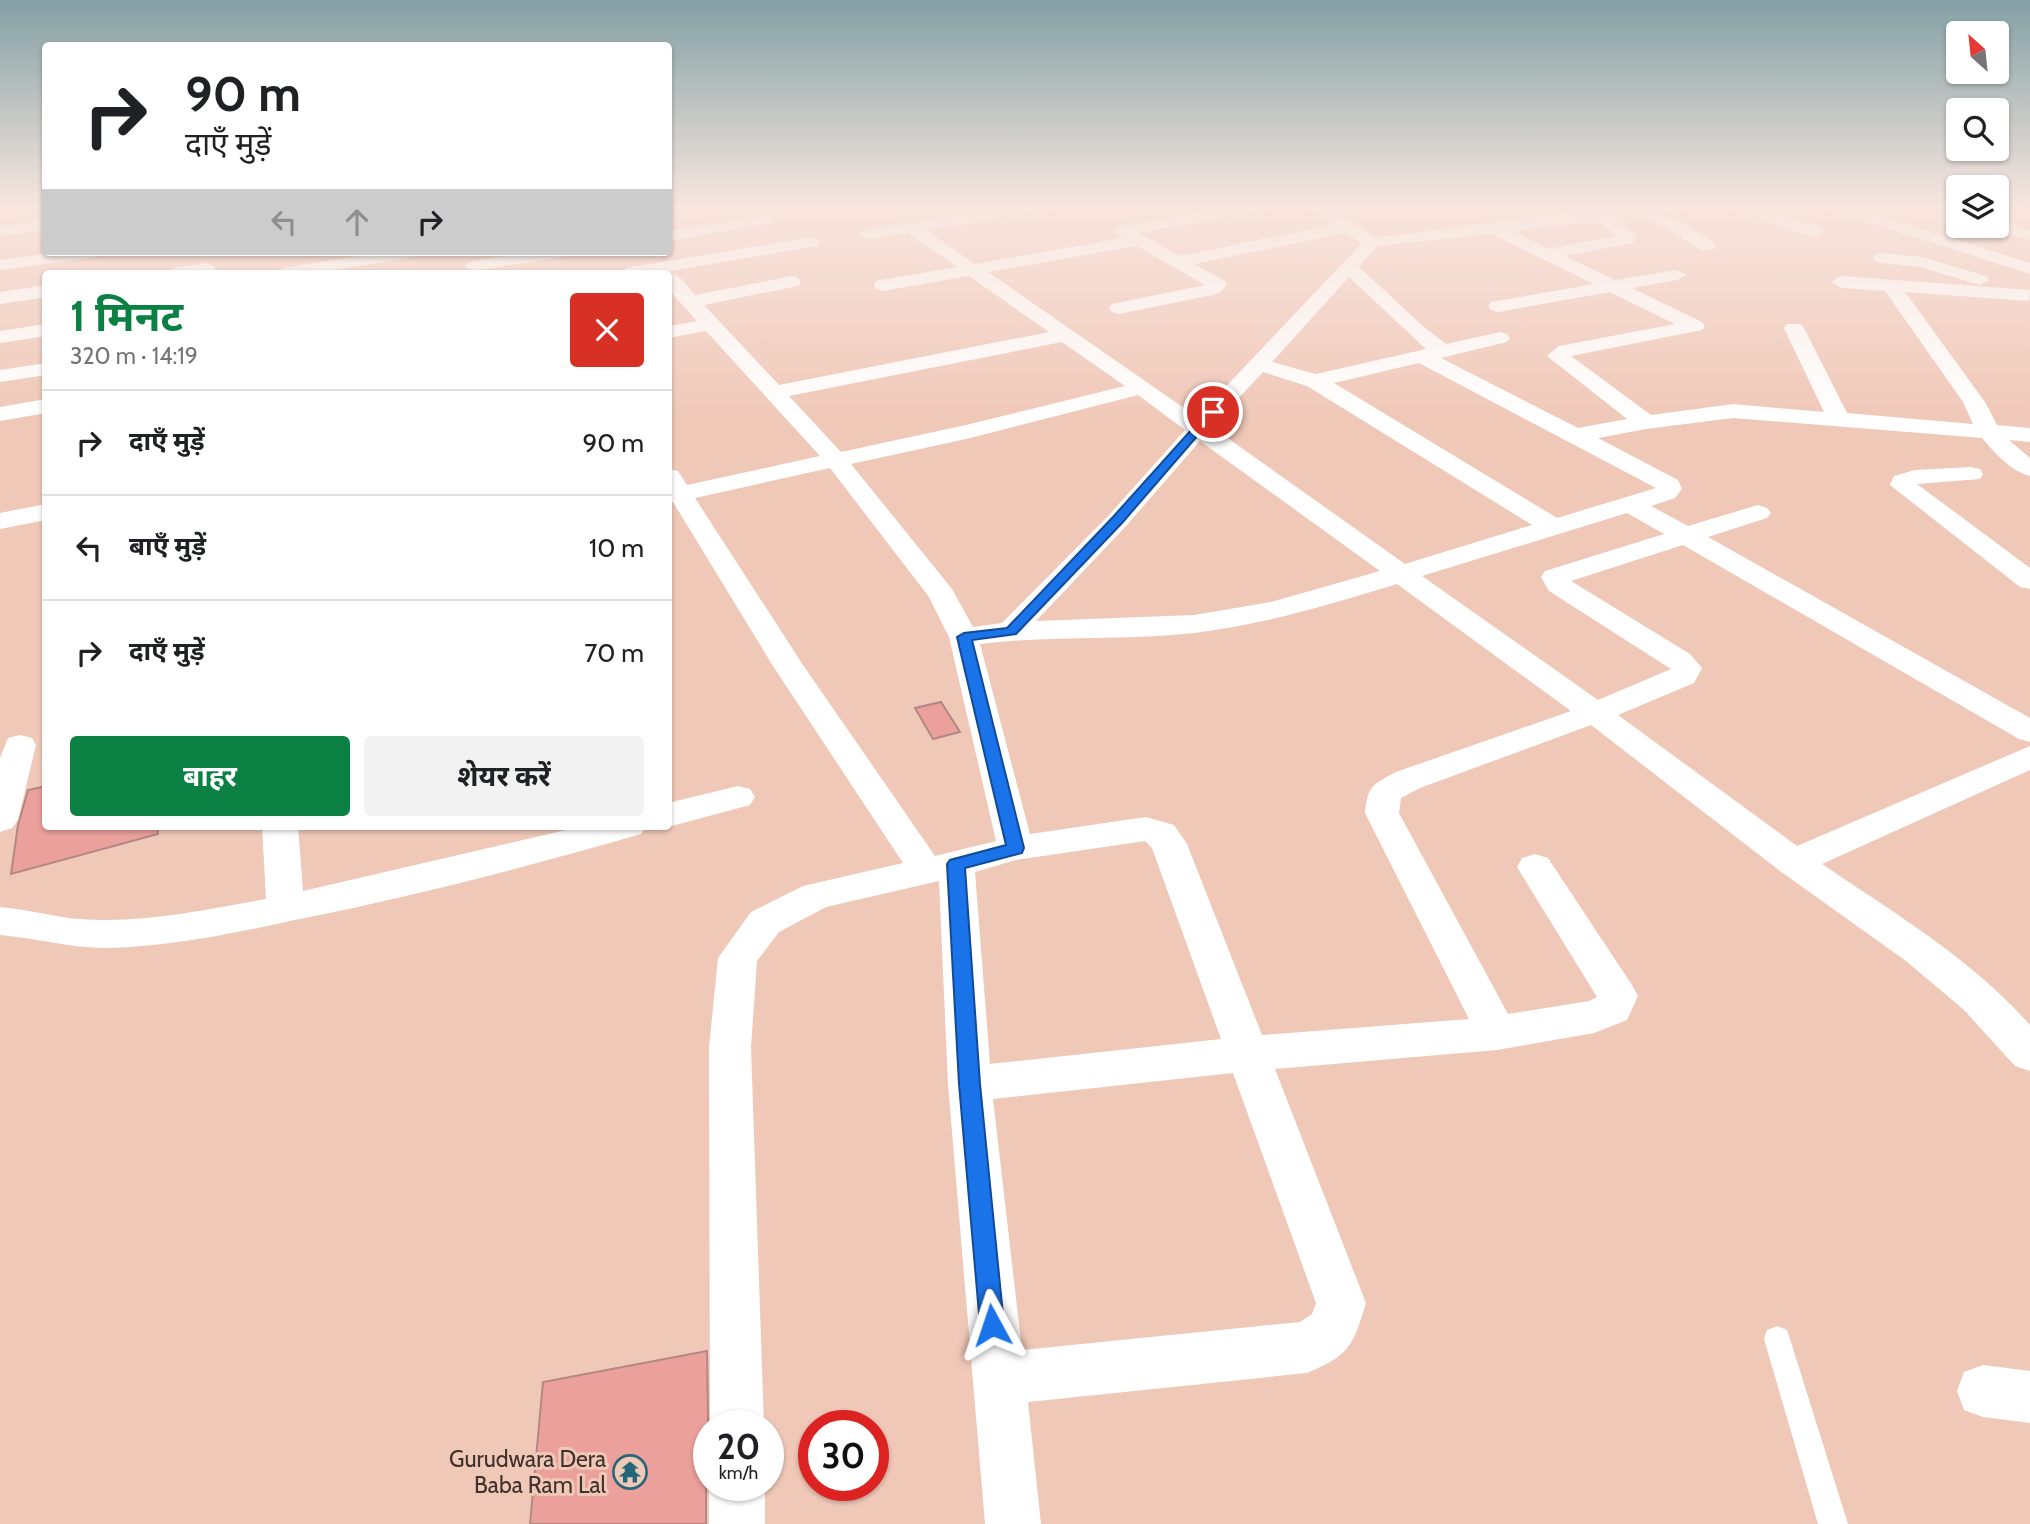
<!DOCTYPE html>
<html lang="hi">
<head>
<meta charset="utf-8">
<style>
  body { margin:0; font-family:Cabin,"Noto Sans Devanagari",sans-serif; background:#f2f2f2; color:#202124; height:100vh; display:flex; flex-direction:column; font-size:26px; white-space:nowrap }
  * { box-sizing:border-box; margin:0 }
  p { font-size:23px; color:#757577 }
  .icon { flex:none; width:38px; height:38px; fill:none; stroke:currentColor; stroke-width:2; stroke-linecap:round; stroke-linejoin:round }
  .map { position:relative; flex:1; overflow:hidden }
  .drawer { position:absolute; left:42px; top:270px; width:630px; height:560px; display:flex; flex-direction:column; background:#fff; border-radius:7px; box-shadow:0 2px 5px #0004 }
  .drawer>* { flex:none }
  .hud { position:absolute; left:42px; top:42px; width:630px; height:214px; border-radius:7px; box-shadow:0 2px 5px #0004; background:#fff; color:#202124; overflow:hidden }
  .needle { width:46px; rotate:333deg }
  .buttons { position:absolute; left:1946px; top:21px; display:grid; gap:14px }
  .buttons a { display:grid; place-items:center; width:63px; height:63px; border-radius:7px; background:#fff; box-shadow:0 2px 5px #0004; font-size:35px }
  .speed { position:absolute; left:693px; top:1410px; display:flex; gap:14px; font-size:35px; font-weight:700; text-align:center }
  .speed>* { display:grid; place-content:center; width:91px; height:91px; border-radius:50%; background:#fff; box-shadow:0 2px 5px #0004; line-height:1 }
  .speed small { font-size:18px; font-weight:400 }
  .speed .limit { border:10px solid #d22; background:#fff; color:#111 }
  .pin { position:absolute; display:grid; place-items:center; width:60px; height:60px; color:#fff; margin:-30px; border:4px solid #fff; border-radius:50%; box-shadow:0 2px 7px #0007 }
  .me { position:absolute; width:77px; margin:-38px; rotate:355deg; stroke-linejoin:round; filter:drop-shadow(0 0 5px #0008) }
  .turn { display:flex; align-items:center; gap:24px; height:147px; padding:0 28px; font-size:32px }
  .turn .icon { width:91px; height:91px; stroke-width:2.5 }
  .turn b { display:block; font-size:49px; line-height:60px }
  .lanes { display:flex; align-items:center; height:66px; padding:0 28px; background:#0003; justify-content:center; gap:35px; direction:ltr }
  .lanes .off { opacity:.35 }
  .round { display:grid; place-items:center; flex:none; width:74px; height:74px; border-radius:7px; background:#f2f2f2 }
  .headline { display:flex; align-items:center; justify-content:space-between; height:119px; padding:0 28px }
  h1 { font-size:42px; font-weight:700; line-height:52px; color:#0b8043 }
  .primary-button { display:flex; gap:14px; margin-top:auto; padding:14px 28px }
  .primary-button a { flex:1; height:80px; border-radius:7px; background:#0b8043; color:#fff; font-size:28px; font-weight:700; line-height:80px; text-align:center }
  .primary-button a+a { background:#f2f2f2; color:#202124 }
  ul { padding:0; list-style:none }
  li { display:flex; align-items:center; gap:21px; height:105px; padding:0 28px; border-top:2px solid #e0e0e0 }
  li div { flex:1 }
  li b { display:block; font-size:26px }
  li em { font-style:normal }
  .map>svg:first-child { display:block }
  .building { fill:#eca09c; stroke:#b18886; stroke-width:2 }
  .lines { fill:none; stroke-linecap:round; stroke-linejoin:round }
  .service { fill:#fff; fill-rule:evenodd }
  .minor { fill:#fff; fill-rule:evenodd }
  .route { fill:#1a73e8; stroke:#114b97; stroke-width:2 }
  .labels { text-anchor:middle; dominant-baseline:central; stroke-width:6; stroke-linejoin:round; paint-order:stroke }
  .near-poi-label { font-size:23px; fill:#40312b; stroke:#f0c8b8; text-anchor:end }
</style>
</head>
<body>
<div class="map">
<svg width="2030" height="1524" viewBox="0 0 2030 1524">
  <rect width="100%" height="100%" fill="#f0c8b8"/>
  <path class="building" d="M 941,702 L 960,732 L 933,739 L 915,708 Z
    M 46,786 L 46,826 L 157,826 L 158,834 L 11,874 L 18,825 L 28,790 Z
    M 707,1351 L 709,1483 L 706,1486 L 706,1524 L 530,1524 L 543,1382 Z"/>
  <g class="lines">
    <path class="service" d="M 1777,1326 L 1787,1330 L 1790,1339 L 1848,1524 L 1818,1524 L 1764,1339 L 1767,1330 Z"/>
    <path class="minor" d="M 1018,206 L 1055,206 L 1047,211 L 926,230 L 975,264 L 1123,238 L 1114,231 L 1116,227 L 1238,206 L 1272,206 L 1264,211 L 1138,233 L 1180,256 L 1333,225 L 1306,206 L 1325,206 L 1372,235 L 1381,237 C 1483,225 1587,206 1690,206 L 1688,209 L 1664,213 L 1713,242 L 1716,246 L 1713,250 L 1701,250 L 1644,215 L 1615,219 L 1637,236 L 1633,243 L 1565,256 L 1615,280 L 1677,270 L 1686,275 L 1677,280 L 1632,288 L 1702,322 L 1705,326 L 1702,330 L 1571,356 L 1651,415 L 1733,404 L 1824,412 L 1784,328 L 1787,324 L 1801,324 L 1804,328 L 1847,413 L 1973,424 L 1963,402 L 1885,291 L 1841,288 L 1832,282 L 1841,276 L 2030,290 L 2029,301 L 1905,292 L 1985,402 L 1997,425 L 2030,428 L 2030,442 L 2009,440 L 2030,458 L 2030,476 C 2010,471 1995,453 1982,438 L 1733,418 L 1646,429 L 1598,438 L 1678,480 L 1682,489 L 1675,498 L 1651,506 L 1688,526 L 1758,505 L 1767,508 L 1771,513 L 1767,518 L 1708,537 L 2030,718 L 2030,742 L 2019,739 L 1683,545 L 1571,581 L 1690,654 L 1702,668 L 1694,683 L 1618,715 L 1797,846 L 2030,746 L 2030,770 L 1822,864 C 1894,913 1972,959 2030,1025 L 2030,1071 L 2015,1066 L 1964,1010 L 1906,961 L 1780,871 L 1591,725 L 1420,788 L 1401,798 L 1399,813 L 1508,1014 L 1589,1001 L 1597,997 L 1517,867 L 1522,858 L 1535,854 L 1548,858 L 1632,985 L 1638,996 L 1627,1020 L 1594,1033 L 1497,1050 L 1275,1069 L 1366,1303 C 1353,1346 1350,1355 1307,1373 L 1028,1402 L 1041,1524 L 985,1524 L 948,1084 L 939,881 L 826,907 L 779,932 L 757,961 L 751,1047 L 764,1426 L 710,1426 L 709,1047 L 718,958 L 751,912 L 803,886 L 903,863 L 773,666 L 673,502 L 668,503 L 668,469 L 678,471 L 687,485 L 820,456 L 706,331 L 668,338 L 668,326 L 697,321 L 668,289 L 668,273 L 662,273 C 677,269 686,285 695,295 L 792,276 L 798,278 L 801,282 L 798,286 L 704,305 L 779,385 L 1049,332 L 969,276 L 883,291 L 876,289 L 874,285 L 876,281 L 957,267 L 908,233 L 868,239 L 860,234 L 868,229 ZM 1596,221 L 1617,236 L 1549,249 L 1513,231 ZM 1345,233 L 1362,243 L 1197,417 L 988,272 L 1137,246 L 1205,285 L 1112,304 L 1109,308 L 1112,312 L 1119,314 L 1212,295 L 1219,293 L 1227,285 L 1225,281 L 1194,264 ZM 1492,234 L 1594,284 L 1491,302 L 1488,306 L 1491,310 L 1498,312 L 1610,292 L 1675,324 L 1559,346 L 1547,356 L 1627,419 L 1578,428 L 1441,358 L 1507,342 L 1510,338 L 1507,334 L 1500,332 L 1446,344 L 1424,327 L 1359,267 L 1377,246 ZM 1349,277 L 1426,349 L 1316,374 L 1272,362 ZM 1062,342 L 1125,386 L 966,425 L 841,452 L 789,396 ZM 1419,363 L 1656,488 L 1557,518 L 1334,383 ZM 1263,372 L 1307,386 L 1532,525 L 1405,564 L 1212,427 ZM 1138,395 L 1185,430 L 1109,515 L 1002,623 L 973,627 L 952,589 L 851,464 L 966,439 ZM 1200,441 L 1380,571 L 1271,602 L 1194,615 L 1036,621 L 1127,525 ZM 830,468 L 929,597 L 949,637 L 996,841 L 935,856 L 803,665 L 695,498 ZM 1627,513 L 1664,534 L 1545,571 L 1541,577 L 1549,591 L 1671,669 L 1598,700 L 1422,576 ZM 1397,584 L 1571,711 L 1396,772 C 1372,785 1368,785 1365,813 L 1469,1019 L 1262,1035 L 1187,844 L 1174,825 L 1146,817 L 1030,834 L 980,644 C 1051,635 1123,641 1194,633 C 1263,625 1331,604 1397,584 ZM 1145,841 L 1152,848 L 1221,1039 L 990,1064 L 975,872 L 1016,860 ZM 1233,1073 L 1316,1303 L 1312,1314 L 1300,1322 L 1022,1350 L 993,1099 Z
      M 1730,206 L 1753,206 L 1822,228 L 1824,232 L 1816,237 L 1810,236 L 1732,209 Z
      M 1825,206 L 1849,206 L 2030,263 L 2030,274 L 1827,209 Z
      M 766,215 L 774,220 L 772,223 L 668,241 L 668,231 Z
      M 46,220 L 46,230 L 0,236 L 0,226 Z
      M 1997,221 L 2030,230 L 2030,240 L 1991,230 L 1989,226 L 1997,226 Z
      M 811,237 L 820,242 L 817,246 L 659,273 L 618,273 L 627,268 Z
      M 57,252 L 105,252 L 96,257 L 0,270 L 0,260 Z
      M 381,252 L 422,252 L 413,257 L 317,273 L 275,273 L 284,268 Z
      M 529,252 L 572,252 L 563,257 L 473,271 L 464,266 L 473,261 Z
      M 1882,253 L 1922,257 L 1986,276 L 1989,280 L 1980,285 L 1920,267 L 1876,262 L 1873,258 L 1876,254 Z
      M 207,263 L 216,268 L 213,272 L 165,273 L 174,268 Z
      M 46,285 L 46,297 L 0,304 L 0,292 Z
      M 46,324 L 46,336 L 0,343 L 0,331 Z
      M 46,363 L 46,375 L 0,382 L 0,370 Z
      M 46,399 L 46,413 L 0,421 L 0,407 Z
      M 1971,467 L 1980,469 L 1983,474 L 1980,479 L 1917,484 L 2030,568 L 2030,589 L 2020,587 L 1890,485 L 1894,476 L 1915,470 Z
      M 46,504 L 46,520 L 0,529 L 0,513 Z
      M 20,735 L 32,738 L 36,745 L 18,820 L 12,828 L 0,832 L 0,758 L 8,738 Z
      M 738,786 L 750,789 L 755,797 L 750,805 L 668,827 L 665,826 L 668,826 L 668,803 Z
      M 262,826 L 298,826 L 303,891 L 583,826 L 647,826 L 641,834 C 527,867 411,897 295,920 C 235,933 173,946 111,948 C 73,949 38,938 0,935 L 0,907 C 27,909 53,917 79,919 C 141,924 205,910 266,899 Z
      M 1983,1365 L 2030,1371 L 2030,1423 L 1983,1417 L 1964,1410 L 1957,1391 L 1964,1372 Z
      M 709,1486 L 765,1486 L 765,1524 L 709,1524 Z"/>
  </g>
  <linearGradient id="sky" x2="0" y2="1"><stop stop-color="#83a0a4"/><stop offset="0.49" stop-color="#f8e6df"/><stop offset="1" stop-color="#f8e6df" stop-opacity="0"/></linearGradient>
  <rect width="2030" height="419" fill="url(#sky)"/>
  <path class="route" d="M 1209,410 L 1218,412 L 1122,523 L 1016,634 L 972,640 L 1024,848 L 1022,853 L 965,868 L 980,1084 L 1004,1325 L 1000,1334 L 992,1337 L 983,1334 L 980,1325 L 959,1084 L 947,864 L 950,860 L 1006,845 L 957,637 L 964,633 L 1007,628 L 1113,517 Z"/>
  <defs>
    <g id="temple-ring" transform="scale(1.75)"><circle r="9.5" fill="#f0c8b8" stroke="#25667a" stroke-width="1.5"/><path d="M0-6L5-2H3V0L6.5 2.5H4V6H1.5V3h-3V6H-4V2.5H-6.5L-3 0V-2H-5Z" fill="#25667a"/></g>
  </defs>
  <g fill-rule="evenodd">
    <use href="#temple-ring" x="630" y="1472"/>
  </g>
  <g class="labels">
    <g class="near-poi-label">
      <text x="606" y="1459">Gurudwara Dera<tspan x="606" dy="26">Baba Ram Lal</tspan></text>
    </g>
  </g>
</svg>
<div class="buttons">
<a><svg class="needle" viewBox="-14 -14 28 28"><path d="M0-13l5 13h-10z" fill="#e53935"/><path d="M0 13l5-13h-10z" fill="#757577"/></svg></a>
<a><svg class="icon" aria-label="search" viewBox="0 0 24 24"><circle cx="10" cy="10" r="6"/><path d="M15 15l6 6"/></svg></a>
<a><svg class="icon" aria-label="layers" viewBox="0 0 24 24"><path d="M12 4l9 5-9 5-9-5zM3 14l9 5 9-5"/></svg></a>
</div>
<div class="speed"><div>20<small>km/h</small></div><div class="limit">30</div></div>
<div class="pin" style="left:1213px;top:412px;background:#d93025"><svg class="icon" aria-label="arrive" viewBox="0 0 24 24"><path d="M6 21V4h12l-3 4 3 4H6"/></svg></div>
<svg class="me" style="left:992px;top:1325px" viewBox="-20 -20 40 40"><path d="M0-17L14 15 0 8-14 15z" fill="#1a73e8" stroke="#fff" stroke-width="4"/></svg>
<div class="hud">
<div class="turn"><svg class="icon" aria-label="right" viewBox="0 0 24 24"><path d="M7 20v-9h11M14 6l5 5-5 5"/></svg><div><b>90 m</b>दाएँ मुड़ें</div></div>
<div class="lanes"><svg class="icon off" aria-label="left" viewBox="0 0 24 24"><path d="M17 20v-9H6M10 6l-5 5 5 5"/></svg><svg class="icon off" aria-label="ahead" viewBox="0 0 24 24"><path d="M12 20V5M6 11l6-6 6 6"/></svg><svg class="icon" aria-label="right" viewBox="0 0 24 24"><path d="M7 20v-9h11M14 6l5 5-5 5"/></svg></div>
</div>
<section class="drawer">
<div class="headline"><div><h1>1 मिनट</h1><p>320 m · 14:19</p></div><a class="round" style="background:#d93025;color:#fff"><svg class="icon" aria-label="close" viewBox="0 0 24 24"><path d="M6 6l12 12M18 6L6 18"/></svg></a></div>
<ul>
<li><svg class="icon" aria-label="right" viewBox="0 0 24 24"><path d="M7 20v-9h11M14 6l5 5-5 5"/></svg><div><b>दाएँ मुड़ें</b></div><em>90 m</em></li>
<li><svg class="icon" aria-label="left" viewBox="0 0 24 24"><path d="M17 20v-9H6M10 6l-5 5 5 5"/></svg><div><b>बाएँ मुड़ें</b></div><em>10 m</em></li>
<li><svg class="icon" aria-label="right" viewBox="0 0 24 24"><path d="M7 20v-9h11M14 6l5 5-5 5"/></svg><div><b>दाएँ मुड़ें</b></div><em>70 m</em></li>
</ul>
<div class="primary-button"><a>बाहर</a><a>शेयर करें</a></div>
</section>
</div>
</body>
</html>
